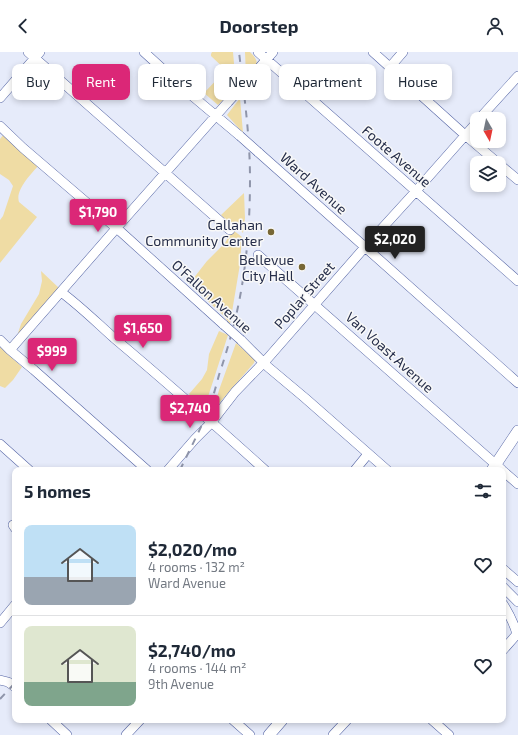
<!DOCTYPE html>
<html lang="en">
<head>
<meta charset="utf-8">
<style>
  :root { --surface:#fff; --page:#f2f2f3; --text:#1f2937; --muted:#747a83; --line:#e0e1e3; --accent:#db2777 }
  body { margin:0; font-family:"Exo 2",sans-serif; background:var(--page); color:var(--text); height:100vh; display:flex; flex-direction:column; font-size:15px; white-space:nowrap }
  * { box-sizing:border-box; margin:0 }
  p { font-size:13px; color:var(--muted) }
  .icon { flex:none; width:22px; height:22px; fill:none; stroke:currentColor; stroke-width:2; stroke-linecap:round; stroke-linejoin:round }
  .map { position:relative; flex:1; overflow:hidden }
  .side { position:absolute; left:12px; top:415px; width:494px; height:256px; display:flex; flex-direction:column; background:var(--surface); border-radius:8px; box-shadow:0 2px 6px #0003 }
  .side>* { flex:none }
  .hud { position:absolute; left:12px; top:12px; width:494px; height:36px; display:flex; gap:8px }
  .needle { width:26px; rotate:171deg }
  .fabs { position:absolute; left:470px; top:60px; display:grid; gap:8px }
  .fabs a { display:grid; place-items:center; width:36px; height:36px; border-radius:8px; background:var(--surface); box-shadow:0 2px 6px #0003; font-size:20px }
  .price { position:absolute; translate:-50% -34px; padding:0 9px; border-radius:4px; background:var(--accent); color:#fff; font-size:13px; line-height:26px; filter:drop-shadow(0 1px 2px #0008) }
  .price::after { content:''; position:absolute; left:50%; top:24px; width:12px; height:9px; margin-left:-6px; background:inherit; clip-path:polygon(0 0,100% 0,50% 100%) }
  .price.selected { background:#222; color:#fff }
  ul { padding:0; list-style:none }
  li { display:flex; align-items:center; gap:12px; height:100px; padding:0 12px }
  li+li { border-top:1px solid var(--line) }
  li span { display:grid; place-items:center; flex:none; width:112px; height:80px; border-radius:8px; color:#555 }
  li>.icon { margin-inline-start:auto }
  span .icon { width:48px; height:48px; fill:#fffc; stroke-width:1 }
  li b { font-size:17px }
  h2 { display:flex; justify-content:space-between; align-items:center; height:48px; padding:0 12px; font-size:17px }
  .pill { padding:0 14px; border-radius:8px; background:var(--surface); box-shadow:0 2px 6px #0003; font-size:14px; line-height:36px }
  .pill.selected { background:var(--accent); color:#fff }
  header { display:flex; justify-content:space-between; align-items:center; height:52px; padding:0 12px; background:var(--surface); font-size:18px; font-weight:700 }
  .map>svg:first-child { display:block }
</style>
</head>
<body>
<header><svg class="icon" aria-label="back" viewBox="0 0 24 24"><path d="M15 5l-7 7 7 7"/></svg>Doorstep<svg class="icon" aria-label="person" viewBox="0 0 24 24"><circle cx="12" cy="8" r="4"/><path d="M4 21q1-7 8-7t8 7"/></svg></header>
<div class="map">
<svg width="518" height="683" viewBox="0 0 518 683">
  <rect width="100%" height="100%" fill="#e6ebfa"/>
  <!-- green -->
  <path fill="#efdca4" d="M212 0H233L235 23 237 34 218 53 204 41 222 22 227 25H230L229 21 211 4V2Z
    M245 0H250C262 12 256 13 246 24Z
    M240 46 243 81 227 63Z
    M4 82 39 113C31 122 15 138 19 150L37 165 0 211V168L3 164 13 134 9 128 0 122V87Z
    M244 141 245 166 243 181 237 174H232L221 163Z
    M233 178 242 185 240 212 230 272 223 263 189 232 207 209 225 191 229 184 228 183Z
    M41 219 59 236 17 284 21 272 39 242 42 229Z
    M219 279 228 283 207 348 203 353 201 354 189 342 202 327 207 318 209 302Z
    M236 291 255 308 254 311 214 357 219 338Z
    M0 295 22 315 13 328 5 336 0 334Z"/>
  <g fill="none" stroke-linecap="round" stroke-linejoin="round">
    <defs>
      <path id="minor" d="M28 0 230 178
        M144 0 190 42 240 84
        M258 0 518 229
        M373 0 465 83 498 111
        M390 15 403 0
        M252 24 273 0
        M0 46 40 0
        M479 67 518 24
        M0 74 23 96 121 180 224 273
        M258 100 518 331
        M499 112 518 128
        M258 203 502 418
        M61 240C80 254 96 270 114 286 165 329 215 373 265 418
        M0 288 10 298 34 318 147 418
        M241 288 268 315 305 346 387 418
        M10 298 120 172 228 50
        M0 392 29 418
        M168 418 195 387 211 371 235 340 268 306 365 195 416 139 477 70
        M355 418 368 402
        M503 419 518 432
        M13 473 15 476
        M503 517 518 530
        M503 535 518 550
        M503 552C509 562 514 571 517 582L503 598
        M0 571 15 553
        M0 628 8 630 15 635
        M51 668 67 683
        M233 668 250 683
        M432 668 449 683
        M126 683 140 668
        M333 683 347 668"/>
      <path id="major" d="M492 418 518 379
        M269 683 282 668"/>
    </defs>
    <!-- minor casing -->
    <use href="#minor" stroke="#5464a4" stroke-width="10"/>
    <!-- major casing -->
    <use href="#major" stroke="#5464a4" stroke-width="12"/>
    <!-- minor -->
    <use href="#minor" stroke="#fff" stroke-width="9"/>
    <!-- major -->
    <use href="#major" stroke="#fff" stroke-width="11"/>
    <!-- rail -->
    <path stroke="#8f95aa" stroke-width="2" stroke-dasharray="7 7" stroke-linecap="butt" d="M180 418C188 401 197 384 205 366 211 353 215 338 219 323 227 299 234 275 239 250 247 210 250 168 250 127 250 84 244 42 239 0
      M0 647 15 631"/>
    <defs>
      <path id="minor-bridge" d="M228 50 252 24
        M240 84 258 100
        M224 273 241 288"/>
    </defs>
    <!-- minor-bridge casing -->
    <use href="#minor-bridge" stroke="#5464a4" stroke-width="10" stroke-linecap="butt"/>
    <!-- minor-bridge -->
    <use href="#minor-bridge" stroke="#fff" stroke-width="9"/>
  </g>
  <!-- markers -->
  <g fill="#776735" stroke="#f8f8f8" stroke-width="1.5">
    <circle cx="271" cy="180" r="4"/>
    <circle cx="302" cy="215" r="4"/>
  </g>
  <g text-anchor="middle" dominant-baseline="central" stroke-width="3" stroke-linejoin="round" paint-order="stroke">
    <!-- street labels -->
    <g font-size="14" fill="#262e4a" stroke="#f8f8f8">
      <text transform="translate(397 104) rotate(41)">Foote Avenue</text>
      <text transform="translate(314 131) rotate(42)">Ward Avenue</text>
      <text transform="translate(304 243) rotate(-49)">Poplar Street</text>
      <text transform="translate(212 244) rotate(42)">O’Fallon Avenue</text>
      <text transform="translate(390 300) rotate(42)">Van Voast Avenue</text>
    </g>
    <!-- poi labels -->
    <g font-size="14" fill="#262e4a" stroke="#f8f8f8" text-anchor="end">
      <text x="263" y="172">Callahan<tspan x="263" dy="16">Community Center</tspan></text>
      <text x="294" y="207">Bellevue<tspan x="294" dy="16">City Hall</tspan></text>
    </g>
  </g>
</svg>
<div class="fabs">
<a><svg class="needle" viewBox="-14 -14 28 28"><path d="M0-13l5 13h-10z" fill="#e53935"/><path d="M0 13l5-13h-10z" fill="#747a83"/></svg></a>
<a><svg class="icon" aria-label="layers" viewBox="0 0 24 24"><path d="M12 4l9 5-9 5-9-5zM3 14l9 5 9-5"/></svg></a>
</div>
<b class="price" style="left:98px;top:181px">$1,790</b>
<b class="price selected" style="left:395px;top:208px">$2,020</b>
<b class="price" style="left:143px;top:297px">$1,650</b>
<b class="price" style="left:52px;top:320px">$999</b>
<b class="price" style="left:190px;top:377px">$2,740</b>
<div class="hud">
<a class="pill">Buy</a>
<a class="pill selected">Rent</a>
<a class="pill">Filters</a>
<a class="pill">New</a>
<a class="pill">Apartment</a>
<a class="pill">House</a>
</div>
<section class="side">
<h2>5 homes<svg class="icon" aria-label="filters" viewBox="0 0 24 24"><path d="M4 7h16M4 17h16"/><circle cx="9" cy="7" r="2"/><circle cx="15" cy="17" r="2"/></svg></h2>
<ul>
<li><span style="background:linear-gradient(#bfe0f5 65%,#9aa5b1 0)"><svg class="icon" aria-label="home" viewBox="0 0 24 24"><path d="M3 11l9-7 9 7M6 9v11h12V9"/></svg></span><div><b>$2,020/mo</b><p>4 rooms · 132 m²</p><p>Ward Avenue</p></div><svg class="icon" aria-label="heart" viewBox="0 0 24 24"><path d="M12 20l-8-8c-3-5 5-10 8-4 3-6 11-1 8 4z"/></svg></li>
<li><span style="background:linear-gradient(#dfe7d0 70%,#7fa58c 0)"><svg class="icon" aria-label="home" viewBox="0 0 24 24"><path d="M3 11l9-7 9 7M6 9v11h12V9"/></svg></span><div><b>$2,740/mo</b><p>4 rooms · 144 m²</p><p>9th Avenue</p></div><svg class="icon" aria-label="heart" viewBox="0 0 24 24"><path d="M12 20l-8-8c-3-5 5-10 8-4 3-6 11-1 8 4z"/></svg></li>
</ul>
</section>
</div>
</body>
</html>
